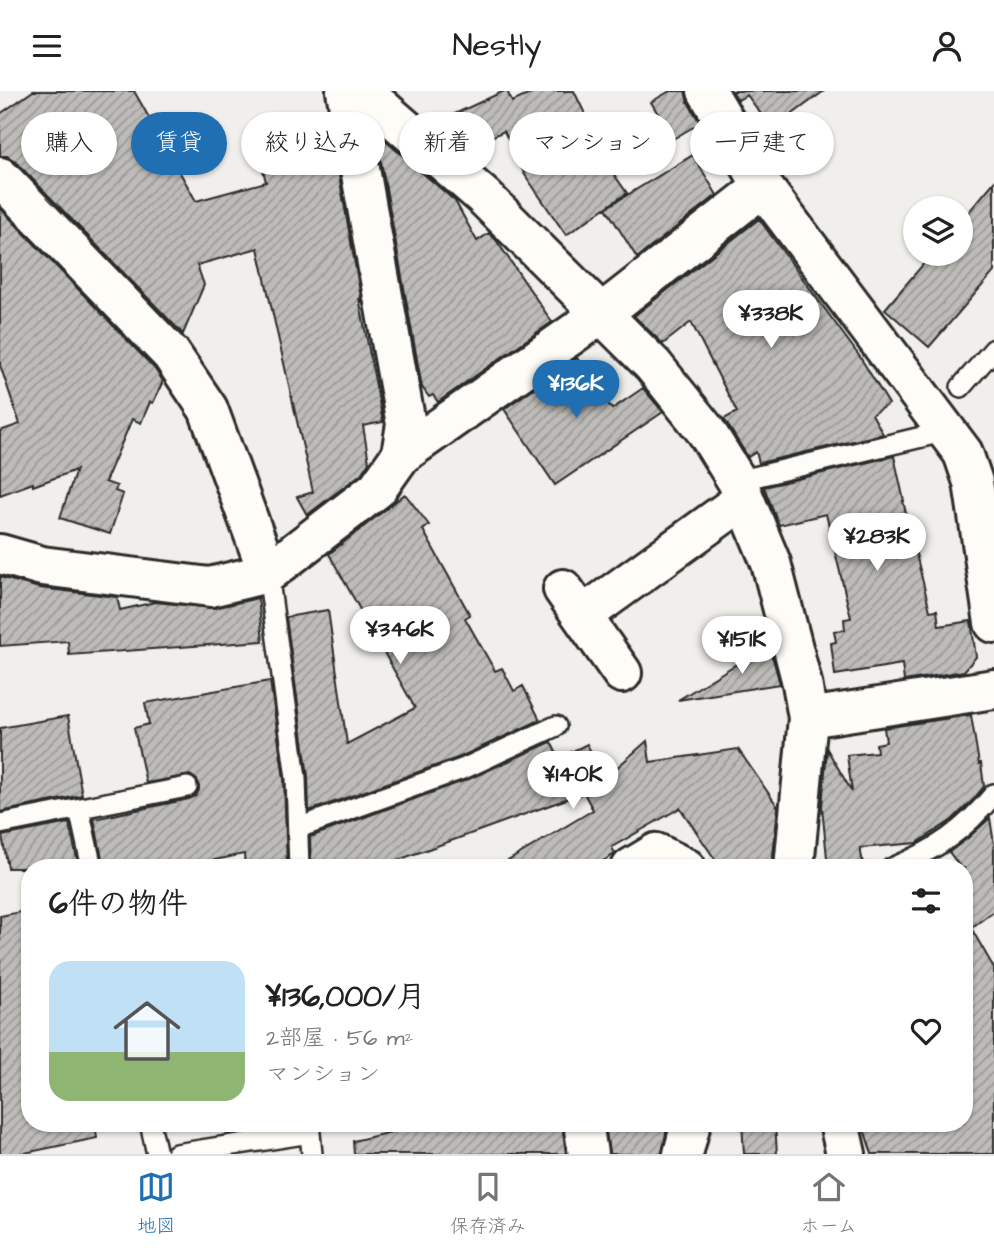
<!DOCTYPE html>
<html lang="ja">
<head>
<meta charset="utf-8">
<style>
  :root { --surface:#fff; --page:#f2f2f2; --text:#222; --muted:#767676; --line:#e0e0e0; --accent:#1f6fb2 }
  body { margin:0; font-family:"Architects Daughter","Klee One",sans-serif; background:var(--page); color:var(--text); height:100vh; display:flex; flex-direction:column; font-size:26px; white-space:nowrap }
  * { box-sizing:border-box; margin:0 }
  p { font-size:23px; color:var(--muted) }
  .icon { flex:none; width:38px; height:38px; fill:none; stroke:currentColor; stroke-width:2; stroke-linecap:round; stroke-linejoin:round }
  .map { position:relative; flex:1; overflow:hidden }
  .side { position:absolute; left:21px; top:768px; width:952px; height:273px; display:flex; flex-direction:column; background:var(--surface); border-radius:28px; box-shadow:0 2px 5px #0004 }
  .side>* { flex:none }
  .guide { position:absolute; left:21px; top:21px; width:952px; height:63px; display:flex; gap:14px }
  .controls { position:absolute; left:903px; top:105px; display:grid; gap:14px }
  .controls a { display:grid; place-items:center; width:70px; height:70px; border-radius:50%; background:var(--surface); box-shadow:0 2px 5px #0004; font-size:35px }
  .price { position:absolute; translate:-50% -60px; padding:0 16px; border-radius:24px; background:#fff; color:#222; font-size:23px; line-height:46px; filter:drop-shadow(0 2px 4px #0008) }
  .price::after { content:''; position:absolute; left:50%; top:42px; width:21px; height:16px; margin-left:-10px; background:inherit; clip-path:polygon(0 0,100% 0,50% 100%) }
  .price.active { background:var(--accent); color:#fff }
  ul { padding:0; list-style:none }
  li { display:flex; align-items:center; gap:21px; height:175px; padding:0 28px }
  li span { display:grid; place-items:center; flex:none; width:196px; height:140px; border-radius:21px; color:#555 }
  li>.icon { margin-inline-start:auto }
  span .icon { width:84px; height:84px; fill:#fffc; stroke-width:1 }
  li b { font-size:30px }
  h2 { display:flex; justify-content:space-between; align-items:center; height:84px; padding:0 28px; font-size:30px }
  .tag { padding:0 24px; border-radius:32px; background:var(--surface); box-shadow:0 2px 5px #0004; font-size:24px; line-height:63px }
  .tag.active { background:var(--accent); color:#fff }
  header { display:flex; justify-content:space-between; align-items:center; height:91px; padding:0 28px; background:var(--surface); font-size:32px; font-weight:600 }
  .tabs { display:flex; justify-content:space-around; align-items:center; height:98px; border-top:2px solid var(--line); background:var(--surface); font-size:19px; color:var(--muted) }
  .tabs a { display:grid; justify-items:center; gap:4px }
  .tabs .active { color:var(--accent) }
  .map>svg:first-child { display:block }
</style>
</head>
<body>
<header><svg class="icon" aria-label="menu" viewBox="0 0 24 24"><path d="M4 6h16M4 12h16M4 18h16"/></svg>Nestly<svg class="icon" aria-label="person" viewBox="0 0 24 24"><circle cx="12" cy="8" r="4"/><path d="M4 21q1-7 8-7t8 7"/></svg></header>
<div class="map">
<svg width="994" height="1063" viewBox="0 0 994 1063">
  <defs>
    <pattern id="building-hatch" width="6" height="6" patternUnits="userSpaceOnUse" patternTransform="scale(1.75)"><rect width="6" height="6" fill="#bdbcb8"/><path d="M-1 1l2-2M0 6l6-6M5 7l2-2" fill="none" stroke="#9a9996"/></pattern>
  </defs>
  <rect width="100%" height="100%" fill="#f0efeb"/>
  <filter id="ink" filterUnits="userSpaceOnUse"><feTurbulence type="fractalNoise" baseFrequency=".0143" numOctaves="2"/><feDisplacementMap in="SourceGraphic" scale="14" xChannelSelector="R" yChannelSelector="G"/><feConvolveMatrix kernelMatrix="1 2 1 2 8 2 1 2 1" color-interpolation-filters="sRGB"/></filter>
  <g filter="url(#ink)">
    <!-- building -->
    <path fill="url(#building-hatch)" stroke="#2b2b2b" stroke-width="2" d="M33 0H134L196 110 266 91 263 79 298 70 297 67 334 57 362 212 359 207 383 331 363 335 369 371 361 383 307 424 297 406 313 401 258 157 197 174 204 194 183 243 16 71 7 65H0V23Z
      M504 0H507L512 11 537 0H574L589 31 580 35 627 102 566 144 525 84 504 40 463 59 433 33Z
      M670 0H685L688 11 700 32 673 48 651 11Z
      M732 0H824L772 38 747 4 738 9Z
      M382 47 455 110 477 150 489 142 496 149 552 231 438 311 433 304 429 306 422 296 377 48Z
      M693 64 717 104 637 167 606 117Z
      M994 91V181L929 256 885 218 932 163H961V130Z
      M0 117 154 277 163 290 153 312 150 311 141 332 132 328 105 391 117 395 115 400 123 403 110 443 60 427 76 379 33 395V392L0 404V340L20 333 0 274Z
      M759 128 860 266 889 313 872 323 883 343 759 372 756 361 748 366 724 328 737 321 691 231 663 253 634 225Z
      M577 267 612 318 643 297 663 321 555 394 504 318Z
      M894 365 904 410H903L930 520 937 519 939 535 971 530 976 566 964 580 904 590 902 573 835 584 831 552 836 551 834 540 845 539 844 528 851 527 826 423 779 434 764 396Z
      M405 403 429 434 423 439 470 524 465 527 495 580 502 577 514 600 523 595 540 629 460 666 309 720 308 685 286 526 328 519 347 653 415 617 329 463Z
      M0 486 39 497 117 506 120 519 155 511 215 517 258 507 263 550 69 564 68 550 0 555Z
      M766 555 773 568 780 593 678 609Z
      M270 590 284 688 287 777H245L244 763 176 777H104L94 728 189 708 196 705 199 699V693L197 689 190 684 146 692 134 637 149 633 145 612Z
      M971 624 979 673 981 672 984 695 974 708 952 729 917 752 860 757 864 777H828L822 716 827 658 852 701 847 664 877 661 876 653 886 651 884 637Z
      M68 625 82 704 0 721V637Z
      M647 650 650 671 738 658 778 716 772 774 768 777H721L680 717 612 756 615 763 591 777H496L593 719 585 704 589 700 376 777H311L310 746 469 688 551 651 559 667 587 653 604 688Z
      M990 727 994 753V820L971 837 994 877V1063H872L862 1032H964V777H961L949 761 968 747Z
      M69 732 79 777H8L2 745Z
      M30 819V1032H95L97 1047 20 1063H0V825Z
      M429 1032H562L566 1063H354L353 1050Z
      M605 1032H668L662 1063H609Z
      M742 1032H775L777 1063H744Z"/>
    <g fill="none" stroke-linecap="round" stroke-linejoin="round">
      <defs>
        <path id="lane" d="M961 296 994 258
          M737 390 947 340
          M268 482 296 687 299 777
          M79 718 92 777
          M0 733 187 696
          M298 737 465 677 556 635
          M892 777C936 759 964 740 994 703
          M150 1032 157 1063
          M309 1032 312 1063
          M176 1063 310 1042"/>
        <path id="street" d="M362 0 483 105 653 274 706 340 737 390 771 472 802 592 808 627 794 777
          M707 0 763 96 963 362 973 391 994 532
          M0 86 171 263 208 318 268 482
          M401 364 601 223 763 96
          M0 463 42 475 210 496 268 482 377 398 401 364 406 333 346 0
          M563 498 582 525
          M622 582 582 525 744 408
          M808 627 994 598
          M631 777 656 762 686 777
          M583 1032 588 1063
          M839 1032 846 1063
          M683 1063 691 1032"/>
      </defs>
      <!-- lane casing -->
      <use href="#lane" stroke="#2b2b2b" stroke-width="24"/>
      <!-- street casing -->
      <use href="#street" stroke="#2b2b2b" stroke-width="44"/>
      <!-- lane -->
      <use href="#lane" stroke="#fdfcf7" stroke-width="19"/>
      <!-- street -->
      <use href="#street" stroke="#fdfcf7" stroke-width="38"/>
    </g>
  </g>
</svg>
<div class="controls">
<a><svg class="icon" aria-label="layers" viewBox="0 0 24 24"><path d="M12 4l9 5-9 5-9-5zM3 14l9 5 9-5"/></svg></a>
</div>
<b class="price" style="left:771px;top:259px">¥338K</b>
<b class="price active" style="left:576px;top:329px">¥136K</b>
<b class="price" style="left:877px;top:482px">¥283K</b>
<b class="price" style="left:400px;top:575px">¥346K</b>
<b class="price" style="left:742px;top:585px">¥151K</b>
<b class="price" style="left:573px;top:720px">¥140K</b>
<div class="guide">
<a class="tag">購入</a>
<a class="tag active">賃貸</a>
<a class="tag">絞り込み</a>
<a class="tag">新着</a>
<a class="tag">マンション</a>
<a class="tag">一戸建て</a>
</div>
<section class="side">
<h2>6件の物件<svg class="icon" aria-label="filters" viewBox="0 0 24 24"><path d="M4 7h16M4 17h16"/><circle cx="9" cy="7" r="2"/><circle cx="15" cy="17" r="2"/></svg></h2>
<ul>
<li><span style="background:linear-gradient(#bfe0f5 65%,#8fb573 0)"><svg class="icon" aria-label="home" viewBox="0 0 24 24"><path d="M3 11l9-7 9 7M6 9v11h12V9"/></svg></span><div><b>¥136,000/月</b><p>2部屋 · 56 m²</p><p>マンション</p></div><svg class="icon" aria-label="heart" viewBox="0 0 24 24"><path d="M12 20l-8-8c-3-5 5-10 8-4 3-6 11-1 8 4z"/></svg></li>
</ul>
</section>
</div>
<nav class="tabs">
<a class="active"><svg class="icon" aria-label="map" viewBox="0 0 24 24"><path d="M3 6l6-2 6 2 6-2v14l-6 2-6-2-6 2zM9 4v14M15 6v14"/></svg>地図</a>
<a><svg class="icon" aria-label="saved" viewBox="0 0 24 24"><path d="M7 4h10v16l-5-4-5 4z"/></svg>保存済み</a>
<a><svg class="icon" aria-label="home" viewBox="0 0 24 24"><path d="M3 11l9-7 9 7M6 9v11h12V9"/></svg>ホーム</a>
</nav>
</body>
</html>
